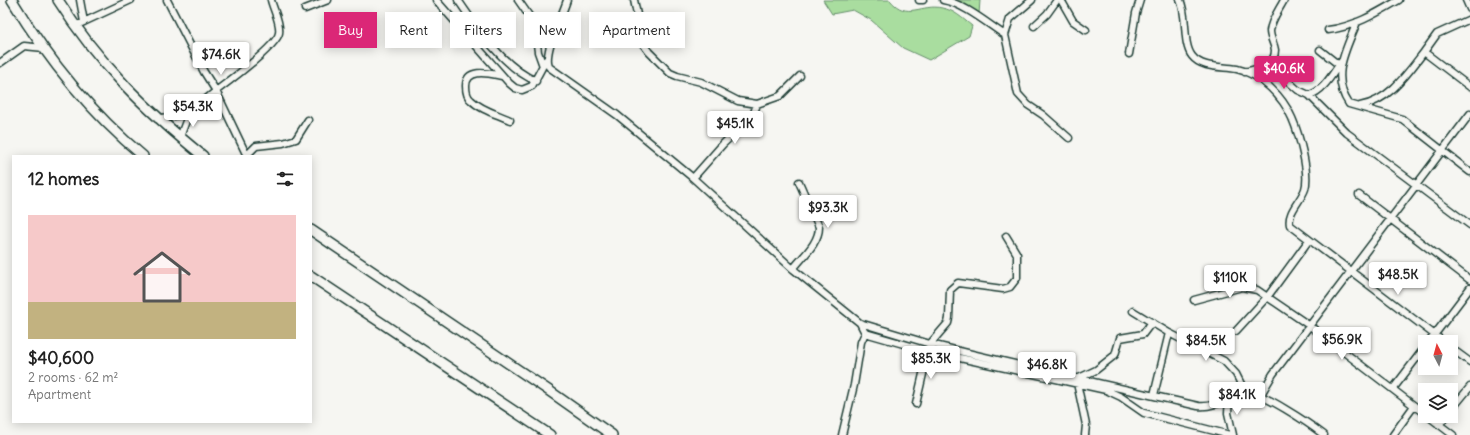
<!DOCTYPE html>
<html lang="en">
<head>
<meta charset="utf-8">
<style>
  :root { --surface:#fff; --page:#f6f6f6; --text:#222; --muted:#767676; --line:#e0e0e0; --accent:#db2777 }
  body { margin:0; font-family:Delius,sans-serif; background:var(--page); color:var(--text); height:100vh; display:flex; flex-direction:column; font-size:15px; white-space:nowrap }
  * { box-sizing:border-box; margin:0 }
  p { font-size:13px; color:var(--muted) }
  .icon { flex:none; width:22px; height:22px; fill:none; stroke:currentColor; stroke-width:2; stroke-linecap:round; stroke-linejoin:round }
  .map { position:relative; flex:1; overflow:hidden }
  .drawer { position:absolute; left:12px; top:155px; width:300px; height:268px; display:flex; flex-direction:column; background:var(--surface); border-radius:0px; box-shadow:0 2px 10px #0003 }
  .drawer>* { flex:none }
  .banner { position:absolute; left:324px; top:12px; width:380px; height:36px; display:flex; gap:8px }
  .needle { width:26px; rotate:354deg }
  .buttons { position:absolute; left:1418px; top:335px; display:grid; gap:8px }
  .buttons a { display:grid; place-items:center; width:40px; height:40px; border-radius:0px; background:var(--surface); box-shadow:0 2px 10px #0003; font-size:20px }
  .price { position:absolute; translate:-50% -34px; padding:0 9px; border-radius:4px; background:#fff; color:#222; font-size:13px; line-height:26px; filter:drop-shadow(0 1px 2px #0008) }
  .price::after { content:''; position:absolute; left:50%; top:24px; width:12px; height:9px; margin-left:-6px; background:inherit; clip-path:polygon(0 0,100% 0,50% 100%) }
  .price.selected { background:var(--accent); color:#fff }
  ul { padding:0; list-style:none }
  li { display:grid; align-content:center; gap:8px; height:212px; padding:0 16px }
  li+li { border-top:1px solid var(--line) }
  li span { display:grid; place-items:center; height:124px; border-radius:0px; color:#555 }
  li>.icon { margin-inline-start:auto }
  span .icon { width:72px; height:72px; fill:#fffc; stroke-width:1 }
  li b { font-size:17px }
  h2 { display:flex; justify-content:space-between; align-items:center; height:48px; padding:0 16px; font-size:17px }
  .chip { padding:0 14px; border-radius:0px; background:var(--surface); box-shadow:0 2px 10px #0003; font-size:14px; line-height:36px }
  .chip.selected { background:var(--accent); color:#fff }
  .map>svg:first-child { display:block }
</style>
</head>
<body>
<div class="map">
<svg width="1470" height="435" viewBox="0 0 1470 435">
  <rect width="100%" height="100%" fill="#f6f6f2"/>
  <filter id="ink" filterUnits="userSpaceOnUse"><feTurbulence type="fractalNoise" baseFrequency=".025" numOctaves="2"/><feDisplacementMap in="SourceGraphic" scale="8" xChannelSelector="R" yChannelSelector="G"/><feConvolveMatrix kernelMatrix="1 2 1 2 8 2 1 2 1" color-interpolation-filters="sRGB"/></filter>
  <g filter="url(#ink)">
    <!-- green -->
    <path fill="#a9dd9f" stroke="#648d6a" d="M823 0H890C907 21 922 3 942 8 954 10 962 18 972 26L969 36 929 60 903 48 871 20 853 10 832 14Z
      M950 0H980L979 15Z"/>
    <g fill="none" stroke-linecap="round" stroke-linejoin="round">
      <defs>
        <path id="minor" d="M80 0 84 22
          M167 0 204 72 216 91 189 113 180 137
          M436 0 509 83 515 88 522 90 532 86 546 60
          M458 0C477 28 504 68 536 81
          M518 0 532 20 535 28 538 52 543 66
          M567 0C562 17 543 51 549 67L617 115 693 178 793 269 860 323 930 344 980 356 1198 406C1218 408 1228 395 1245 392 1260 390 1311 425 1324 435
          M634 0 643 44 649 52 670 73 677 76 701 82 738 101 757 104 780 96 800 76
          M919 0H923
          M943 0C963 3 988 24 1005 35
          M1032 0 1010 19 1005 35 1018 94 1028 105 1043 115 1069 138
          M1061 0 1073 21 1086 30
          M1180 0C1188 16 1182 43 1192 56 1202 69 1223 66 1237 69 1261 74 1283 97 1292 118 1299 134 1310 173 1305 189 1301 201 1287 212 1290 225L1444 342
          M1466 0 1470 9
          M305 9 328 0
          M1470 19 1437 34 1424 52 1470 87
          M1357 22C1346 50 1330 76 1349 104L1402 119 1470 172
          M75 26 131 0
          M1034 26 1047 14 1057 0
          M1328 30C1354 27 1377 13 1399 0
          M1320 50 1339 65
          M1129 54 1136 13 1140 0
          M1271 62 1276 65 1281 75 1298 90 1309 95 1347 133 1470 225
          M0 63 24 46 44 48
          M1245 72C1258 68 1275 67 1275 50 1274 43 1270 38 1270 31 1271 20 1279 10 1284 0
          M502 76C491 74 466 67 466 86 466 91 467 97 471 100 481 110 497 114 510 120
          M1309 95C1323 92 1333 73 1341 62
          M1360 106C1389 101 1407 74 1424 52
          M157 119 189 113
          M247 155 256 146 283 143 296 139 308 120
          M247 156 216 91C228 82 277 46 279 33 281 23 273 9 271 0
          M693 178 723 144 753 116 757 104
          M1359 195 1470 280
          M793 269C803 256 819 243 819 227L799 182
          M1194 300 1242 287 1257 290 1310 326 1425 414
          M1133 311 1169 333 1224 361 1236 374 1245 392
          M1236 331 1268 296 1309 240
          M865 333 928 351 1106 390 1121 397 1144 413 1230 435
          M1429 342 1470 288
          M1451 348 1470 362
          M1079 378 1096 370 1115 355 1120 338 1143 334 1152 322
          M1077 383 1086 425 1085 435
          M1393 389 1425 347
          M1154 395 1169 333
          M1260 396 1273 374 1470 114
          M1229 399 1228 413 1233 435
          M916 404 930 344 948 323 949 318 950 290 958 283 1003 289 1010 287 1017 278V254L1006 236
          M1451 410 1470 387
          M1428 416 1453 435
          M1439 425 1446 416
          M842 435 854 385 861 342 865 333 860 323
          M1393 435 1414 406"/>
        <path id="highway" d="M12 0C47 58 90 112 143 156
          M58 0C98 63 145 109 203 156
          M311 230 548 390 612 435
          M311 276 550 435"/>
      </defs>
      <!-- minor casing -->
      <use href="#minor" stroke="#1f3d34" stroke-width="9"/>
      <!-- highway casing -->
      <use href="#highway" stroke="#1f3d34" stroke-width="12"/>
      <!-- minor -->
      <use href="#minor" stroke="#f6f6f2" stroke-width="6"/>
      <!-- highway -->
      <use href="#highway" stroke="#f6f6f2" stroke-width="9"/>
    </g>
  </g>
</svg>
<div class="buttons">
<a><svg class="needle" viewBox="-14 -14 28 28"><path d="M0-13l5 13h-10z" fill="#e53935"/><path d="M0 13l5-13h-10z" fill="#767676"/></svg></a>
<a><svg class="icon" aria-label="layers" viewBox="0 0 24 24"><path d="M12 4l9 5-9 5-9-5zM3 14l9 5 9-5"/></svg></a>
</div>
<b class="price" style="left:221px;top:76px">$74.6K</b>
<b class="price selected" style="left:1284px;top:90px">$40.6K</b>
<b class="price" style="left:193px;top:128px">$54.3K</b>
<b class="price" style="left:735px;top:145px">$45.1K</b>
<b class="price" style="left:828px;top:229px">$93.3K</b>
<b class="price" style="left:1398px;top:296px">$48.5K</b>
<b class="price" style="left:1230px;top:299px">$110K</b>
<b class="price" style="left:1342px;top:361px">$56.9K</b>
<b class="price" style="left:1206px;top:362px">$84.5K</b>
<b class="price" style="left:931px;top:380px">$85.3K</b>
<b class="price" style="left:1047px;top:386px">$46.8K</b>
<b class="price" style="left:1237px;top:416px">$84.1K</b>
<div class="banner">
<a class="chip selected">Buy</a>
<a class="chip">Rent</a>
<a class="chip">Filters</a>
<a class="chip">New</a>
<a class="chip">Apartment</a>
</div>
<section class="drawer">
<h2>12 homes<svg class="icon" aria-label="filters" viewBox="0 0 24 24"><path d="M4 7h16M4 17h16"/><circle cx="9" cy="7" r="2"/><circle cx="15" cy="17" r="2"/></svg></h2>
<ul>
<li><span style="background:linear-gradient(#f6c9c9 70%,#c2b280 0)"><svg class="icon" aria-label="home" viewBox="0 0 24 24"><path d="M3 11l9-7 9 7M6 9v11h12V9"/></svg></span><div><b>$40,600</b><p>2 rooms · 62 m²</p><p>Apartment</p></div></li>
</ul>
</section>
</div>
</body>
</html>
